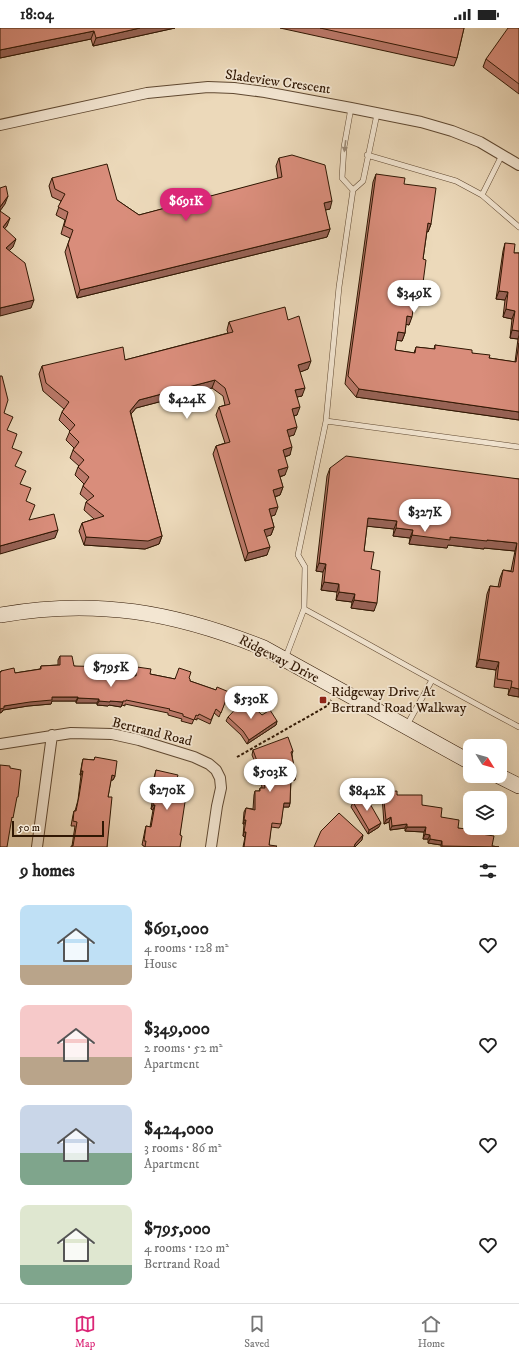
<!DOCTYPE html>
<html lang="en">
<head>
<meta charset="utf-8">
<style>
  :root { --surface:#fff; --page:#f2f2f2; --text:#222; --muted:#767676; --line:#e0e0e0; --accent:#db2777 }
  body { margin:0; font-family:"IM FELL DW Pica",serif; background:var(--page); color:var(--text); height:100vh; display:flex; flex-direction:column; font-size:15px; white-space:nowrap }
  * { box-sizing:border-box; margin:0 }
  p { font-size:13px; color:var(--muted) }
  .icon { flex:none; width:22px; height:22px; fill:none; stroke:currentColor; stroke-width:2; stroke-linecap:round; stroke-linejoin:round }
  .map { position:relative; height:819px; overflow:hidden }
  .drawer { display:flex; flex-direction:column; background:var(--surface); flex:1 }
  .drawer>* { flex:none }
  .needle { width:26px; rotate:127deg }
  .buttons { position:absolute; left:463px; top:711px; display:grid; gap:8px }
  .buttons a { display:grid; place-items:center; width:44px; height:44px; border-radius:8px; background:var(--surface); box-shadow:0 4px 16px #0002; font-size:20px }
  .scale { position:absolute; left:12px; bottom:10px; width:92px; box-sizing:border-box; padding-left:4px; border:2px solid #301703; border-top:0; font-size:11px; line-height:14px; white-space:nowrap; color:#301703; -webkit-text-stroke:3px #f3e6d2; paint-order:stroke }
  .price { position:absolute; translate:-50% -34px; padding:0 9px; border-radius:14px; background:#fff; color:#222; font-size:13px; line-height:26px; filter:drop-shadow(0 1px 2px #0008) }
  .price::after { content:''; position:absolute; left:50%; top:24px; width:12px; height:9px; margin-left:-6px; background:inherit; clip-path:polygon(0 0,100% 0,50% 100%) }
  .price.active { background:var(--accent); color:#fff }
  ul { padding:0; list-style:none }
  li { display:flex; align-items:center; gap:12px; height:100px; padding:0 20px }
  li span { display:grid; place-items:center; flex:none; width:112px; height:80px; border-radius:8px; color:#555 }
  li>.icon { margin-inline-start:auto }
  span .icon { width:48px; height:48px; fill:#fffc; stroke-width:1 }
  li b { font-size:17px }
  h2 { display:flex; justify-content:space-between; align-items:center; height:48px; padding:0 20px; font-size:17px }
  .status { display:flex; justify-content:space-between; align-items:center; height:28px; padding:0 20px; background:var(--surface); direction:ltr }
  .status svg { height:11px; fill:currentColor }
  .dock { display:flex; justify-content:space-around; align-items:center; height:56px; border-top:1px solid var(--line); background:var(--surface); font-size:11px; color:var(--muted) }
  .dock a { display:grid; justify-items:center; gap:2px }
  .dock .active { color:var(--accent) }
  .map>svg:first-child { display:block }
</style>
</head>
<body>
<div class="status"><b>18:04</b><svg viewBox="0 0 49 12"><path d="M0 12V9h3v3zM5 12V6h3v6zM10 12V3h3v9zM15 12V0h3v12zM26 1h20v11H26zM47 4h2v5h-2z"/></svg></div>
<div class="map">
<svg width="519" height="819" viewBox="0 0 519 819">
  <rect width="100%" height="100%" fill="#ecd9ba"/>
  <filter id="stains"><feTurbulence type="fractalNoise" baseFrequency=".005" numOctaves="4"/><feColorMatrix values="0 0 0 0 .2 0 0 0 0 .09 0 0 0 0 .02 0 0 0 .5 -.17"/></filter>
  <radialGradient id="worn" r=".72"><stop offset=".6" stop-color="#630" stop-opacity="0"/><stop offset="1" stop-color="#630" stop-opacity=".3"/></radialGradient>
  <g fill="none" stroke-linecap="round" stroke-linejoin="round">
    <defs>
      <path id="lane" d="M351 80 344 119 342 150 353 162
        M367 127 456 153 482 167 519 199
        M482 167 502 127
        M326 393 339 259 353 162 363 153 377 86
        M304 581C376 620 447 661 519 699
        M285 631 304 581 305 539 298 527 326 393 519 419
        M407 697 432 652"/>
      <path id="street" d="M0 97 147 65 208 59 234 60 265 64 351 80 421 94 452 103 480 114 519 137
        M0 716 71 705 112 706 139 712 194 729 209 736 216 742 220 750 221 760 217 778 211 819
        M37 819 52 707"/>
      <path id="secondary" d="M0 587C96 570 174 584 264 620L470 734
        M499 748 519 758"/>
    </defs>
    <!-- lane casing -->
    <use href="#lane" stroke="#5f4831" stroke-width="6"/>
    <!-- street casing -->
    <use href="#street" stroke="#5f4831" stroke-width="12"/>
    <!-- secondary casing -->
    <use href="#secondary" stroke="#301703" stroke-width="16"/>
    <!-- path -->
    <path stroke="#301703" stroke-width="2" stroke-dasharray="3 2" stroke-linecap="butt" d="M237 729 327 678 331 672"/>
    <!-- lane -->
    <use href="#lane" stroke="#f3e6d2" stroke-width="5"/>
    <!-- street -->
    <use href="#street" stroke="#f3e6d2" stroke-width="10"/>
    <!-- secondary -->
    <use href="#secondary" stroke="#f3e6d2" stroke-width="15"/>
  </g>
  <!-- wall -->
  <path fill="#bb796a" stroke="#301703" d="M0 0H175L93 18 91 11 0 30Z
    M280 0H464L457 30 454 38Z
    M519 0V66L483 39 486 31Z
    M279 130 330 181 325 182 330 201 327 209 77 270 65 224 70 210 61 206 65 192 56 187 61 173 52 169 49 158 52 150 117 172 139 187 278 151 276 138Z
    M376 146 404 156 431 196 428 204 427 203 423 231 421 270 418 278 414 277 409 297 406 296 405 305 402 313 396 312 395 322 414 325 416 319 434 321 435 317 472 325 489 330 515 334 518 311 510 310 512 291 503 289 505 272 496 271 503 223 505 215 514 225H519V392L356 369 345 356 373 154Z
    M288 292 308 341 300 344 302 368 297 369V387L294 388V407L289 408 290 427 285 429V447L280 449 283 459 280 467 275 469V487L271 488 274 499 271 507 266 508 267 527 245 533 213 426 216 418 225 415 216 387 219 379 225 377 223 368 212 360 136 380 131 386 162 508 159 516 145 521 84 517 79 503 82 495 94 491 84 482 86 474 88 473 80 466 83 458 84 456 75 447 78 439 79 438 70 430 73 422 74 420 66 412 70 403 59 392 62 384 64 381 43 363 39 346 42 338 125 332 228 305 227 302 229 294Z
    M330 440 519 451V669L508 667 509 661 494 659 496 642 476 639 487 566 490 558 498 559 500 550 503 542 511 543 515 523 484 520V521L448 517 447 520 409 516 410 510 393 508 394 501 367 498 364 523 371 541 374 583 351 580 352 574 336 572 337 564 321 562 323 544 316 543 327 448Z
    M60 628 74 638 112 645 135 648 137 639 150 646 175 651 189 650 190 653 216 662 229 664 219 689 214 685 210 696 197 690V692L194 691 192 696 181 693 182 691 168 687V685L125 676V678L122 677 121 679 109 677 108 678 97 677V675H76V673H52L51 676 28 678 3 682 2 684 0 685V644L1 643 15 645 40 641 41 638 58 637V632Z
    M262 687 277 693 276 697 247 716 241 707 226 693 228 689Z
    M253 722 293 723 292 726 295 752H291L290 775 289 779H283L281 796 279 800 271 799 269 817 276 819H243L245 809 243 808 244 796H243L244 784 246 780 253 781 254 767 255 763H259L260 760H262L258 736 256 737 252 727Z
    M95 729 115 748 113 752H111L108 769 107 819 72 818 75 798H71L73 787 74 783H75L78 772 81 747H80L82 735 83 731 94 732Z
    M156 742 177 750 183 773 180 807V819H144V818L142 817 145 802 146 798 150 799 153 782 151 781 154 761H151Z
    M383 764 397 767 422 777 458 800 475 805 492 818 499 819H441V817L428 815V811H423L424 804 405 803V800L390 802 389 794 384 796 382 768Z
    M353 774 379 799 368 806 351 779Z"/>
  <!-- shaded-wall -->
  <path fill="#986356" stroke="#301703" d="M140 0H175L93 18 96 10Z
    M94 3 91 11 0 30V22Z
    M8 168 5 176 0 183V179Z
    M332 173 330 181 321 183 324 175Z
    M10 190 7 198 0 206 3 199Z
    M428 195 431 196 428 204 425 203Z
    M330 201 327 209 77 270 80 262Z
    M16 211 13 219 3 229 6 220Z
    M499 263 508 264 505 272 496 271Z
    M415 269 421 270 418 278 412 277Z
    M34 272 31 280 0 288V280Z
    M506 281 515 283 512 291 503 289Z
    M407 288 412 289 409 297 404 296Z
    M512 302 519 303V307L518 311 510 310Z
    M398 304 405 305 402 313 395 312Z
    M311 333 308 341 295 346 298 337Z
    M215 352 212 360 136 380 127 391 130 383 139 372Z
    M305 360 302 368 292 370 295 362Z
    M359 361 519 384V392L356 369Z
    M300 379 297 387 289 389 292 381Z
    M297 399 294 407 284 410 287 402Z
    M292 419 290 427 280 430 283 422Z
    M288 439 285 447 275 450 278 442Z
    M283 459 280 467 270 470 273 462Z
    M278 479 275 487 266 490 269 481Z
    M368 490 397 493 394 501 365 498Z
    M274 499 271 507 262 510 264 502Z
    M396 500 413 502 410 510 393 508Z
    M58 502 55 510 0 526V518Z
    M412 507 450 509 487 512 517 515 515 523 484 520V521L448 517 447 520 409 516Z
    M162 508 159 516 145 521 84 517 86 509Z
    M270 519 267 527 245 533 248 525Z
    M319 535 326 536 323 544 316 543Z
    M324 554 339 556 337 564 321 562Z
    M339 564 355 566 352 574 336 572Z
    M354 572 377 575 374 583 351 580Z
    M479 631 499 634 496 642 476 639Z
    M511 659 519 661V669L508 667Z
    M52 669H78L76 673H52L51 676 28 678 3 682 2 684 0 685V681L4 678Z
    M78 670 99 671 97 675H76Z
    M99 673H110L123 674 121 679 109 677 108 678 97 677Z
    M277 693 276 697 247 716 249 712Z
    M259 732 258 736 256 737 257 733Z
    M81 743H83L81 747H80Z
    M112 747 115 748 113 752H110Z
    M296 747 295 752 290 753 291 748Z
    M284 775H290L289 779H282Z
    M153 777H155L153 782 151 781Z
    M391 789 389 794 384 796 386 792Z
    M244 792H246L244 796H243Z
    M381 795 379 799 368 806 369 802Z
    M407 796 405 800 390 802 392 798Z
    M407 799H426L424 804 405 803Z
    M244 804H246L245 809 243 808Z
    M425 806 430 807 428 811H423Z
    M363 807 362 812 355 819H354L355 816Z
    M430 811 442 813 441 817 428 815Z"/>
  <!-- building -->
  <path fill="#d98d7b" stroke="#301703" d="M0 0H140L96 10 94 3 0 22Z
    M320 0H464L457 30Z
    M508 0H519V56L486 31Z
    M292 127 325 137 332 173 324 175 330 201 80 262 68 216 73 202 64 198 68 184 58 179 65 166 55 161 52 150 107 136 117 172 139 187 282 149 279 130Z
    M376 146 405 150 404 156 436 160 431 196 428 195 423 231 426 232 421 270 415 269 412 289 407 288 405 305 398 304 395 322 415 325 416 319 435 321V317L472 322V325L490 327 489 330 516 334 519 315V384L359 361 348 348Z
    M6 158 8 168 0 179V160Z
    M0 183 10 190 3 199 16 211 6 220 25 235 34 272 0 280Z
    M505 215 515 216 514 225H519V303L512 302 515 283 506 281 508 264 499 263Z
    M285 279 288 292 299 288 311 333 298 337 305 360 295 362 300 379 292 381 297 399 287 402 292 419 283 422 288 439 278 442 283 459 273 462 278 479 269 481 274 499 264 502 270 519 248 525 216 418 230 414 219 379 230 376 225 360 215 352 139 372 130 383 162 508 148 513 86 509 82 495 104 488 86 474 94 468 83 458 89 449 78 439 84 432 73 422 79 414 69 404 75 397 62 384 69 374 46 355 42 338 123 319 125 332 233 304 229 294Z
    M0 348H2L8 372 4 385 13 389 7 402 17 406 12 420 22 424 15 438 26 443 20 456 31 460 26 473 35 477 29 492 54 486 58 502 0 518Z
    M346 428 519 451V661L511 659 512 653 497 651 499 634 479 631 490 558 500 559 503 542 513 544 517 515 487 512V513L450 509V512L412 507 413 502 396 500 397 493 368 490 364 523 374 524 371 541 380 543 377 575 354 572 355 566 339 564V556L324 554 326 536 319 535 330 440Z
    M60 628H72L74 638 113 639 112 645 136 648 137 639 151 641 150 646 175 651 179 640 191 644 189 650 190 651V653L216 662 217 659 229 664 221 685 216 681 211 692 199 686 198 688 196 687 194 692 183 688V686L169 682 170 681 126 672V673H123V674L110 673V674L99 673V671L78 670V669H52V672L30 674 4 678V680L0 681V644H1V643L14 640 15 645 41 641V638L60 637Z
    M245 671 262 687 270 682 277 693 249 712 243 703 228 689Z
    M288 709 293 723 291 724 296 747 291 748 290 775H284L281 796 272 795 269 817 277 818 276 819H244L246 804H244L246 792H244L246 780 255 782V763H260V760H265L259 732 257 733 253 722Z
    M95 729 117 733 115 748 112 747 108 769H112L107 819H71V818H73L77 794 73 793 74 783H76L79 768 83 743H81L83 731 94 732Z
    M0 737 10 738V740L21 742 18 769H17L13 790 12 789 7 819H0Z
    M156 742 178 747 177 750 188 752 183 773 185 774 180 807 182 808 180 819H145L146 813H144L146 798 151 799 155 777H153L155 757H153Z
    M397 763V767H422V777L442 780 441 789 459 792 458 800 475 802V805L494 808 492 818 499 819 442 818V813L430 811V807L425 806 426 799H407V796L392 798 391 789 386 792 383 764Z
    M365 767 381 795 369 802 353 774Z
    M339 785 363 807 355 816 354 819H314L321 803Z"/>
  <!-- one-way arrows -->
  <defs><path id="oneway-solid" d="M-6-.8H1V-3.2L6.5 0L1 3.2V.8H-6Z"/></defs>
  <use fill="#9b8975" href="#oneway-solid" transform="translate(345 118) rotate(97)"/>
  <!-- markers -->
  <rect fill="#8f2418" stroke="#f3e6d2" stroke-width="1.5" x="319" y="668" width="8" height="8" rx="2"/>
  <g text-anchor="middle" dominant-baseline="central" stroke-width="3.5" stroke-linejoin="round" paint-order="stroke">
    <!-- street labels -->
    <g font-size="14" fill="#301703" stroke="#f3e6d2">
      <text transform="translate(278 54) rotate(8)">Sladeview Crescent</text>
      <text transform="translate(279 631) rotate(27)">Ridgeway Drive</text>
      <text transform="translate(152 704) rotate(14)">Bertrand Road</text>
    </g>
    <!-- poi labels -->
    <g font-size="14" fill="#301703" stroke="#f3e6d2" text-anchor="start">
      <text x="331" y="664">Ridgeway Drive At<tspan x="331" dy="16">Bertrand Road Walkway</tspan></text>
    </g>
  </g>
  <rect width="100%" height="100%" filter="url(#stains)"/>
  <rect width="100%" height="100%" fill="url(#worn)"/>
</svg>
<div class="buttons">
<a><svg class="needle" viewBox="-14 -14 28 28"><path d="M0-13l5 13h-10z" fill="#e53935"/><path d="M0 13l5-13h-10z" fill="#767676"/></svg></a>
<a><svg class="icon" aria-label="layers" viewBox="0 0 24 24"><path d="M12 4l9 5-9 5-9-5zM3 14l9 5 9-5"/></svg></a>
</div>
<div class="scale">50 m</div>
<b class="price active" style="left:186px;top:194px">$691K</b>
<b class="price" style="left:414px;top:286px">$349K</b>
<b class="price" style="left:187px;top:392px">$424K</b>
<b class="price" style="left:425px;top:505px">$327K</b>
<b class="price" style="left:111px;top:660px">$795K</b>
<b class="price" style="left:251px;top:692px">$530K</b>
<b class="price" style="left:270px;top:765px">$503K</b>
<b class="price" style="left:167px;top:783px">$270K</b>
<b class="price" style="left:367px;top:784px">$842K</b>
</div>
<section class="drawer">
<h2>9 homes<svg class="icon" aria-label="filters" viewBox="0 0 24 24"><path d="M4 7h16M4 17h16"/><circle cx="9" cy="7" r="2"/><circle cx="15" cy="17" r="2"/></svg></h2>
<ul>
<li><span style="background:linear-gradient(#bfe0f5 75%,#b9a48a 0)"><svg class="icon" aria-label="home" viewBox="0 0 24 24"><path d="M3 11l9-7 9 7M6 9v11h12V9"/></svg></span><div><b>$691,000</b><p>4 rooms · 128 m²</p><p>House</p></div><svg class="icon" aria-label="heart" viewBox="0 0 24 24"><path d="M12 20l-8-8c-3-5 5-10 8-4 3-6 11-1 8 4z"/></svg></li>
<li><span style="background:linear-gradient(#f6c9c9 65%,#b9a48a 0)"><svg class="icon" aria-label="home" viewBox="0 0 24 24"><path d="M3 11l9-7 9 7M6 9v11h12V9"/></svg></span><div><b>$349,000</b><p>2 rooms · 52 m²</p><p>Apartment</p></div><svg class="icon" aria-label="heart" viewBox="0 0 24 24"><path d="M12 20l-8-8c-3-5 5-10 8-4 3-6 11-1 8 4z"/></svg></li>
<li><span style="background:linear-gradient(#c9d6e8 60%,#7fa58c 0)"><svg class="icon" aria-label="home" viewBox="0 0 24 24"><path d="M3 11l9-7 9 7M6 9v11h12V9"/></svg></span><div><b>$424,000</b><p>3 rooms · 86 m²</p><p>Apartment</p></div><svg class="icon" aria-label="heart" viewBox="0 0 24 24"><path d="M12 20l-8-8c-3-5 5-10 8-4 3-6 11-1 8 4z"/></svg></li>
<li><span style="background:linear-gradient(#dfe7d0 75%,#7fa58c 0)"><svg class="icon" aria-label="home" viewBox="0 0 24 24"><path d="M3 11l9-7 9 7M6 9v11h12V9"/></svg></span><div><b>$795,000</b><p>4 rooms · 120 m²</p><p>Bertrand Road</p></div><svg class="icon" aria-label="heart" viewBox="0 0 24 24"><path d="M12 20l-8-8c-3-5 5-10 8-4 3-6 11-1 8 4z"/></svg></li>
</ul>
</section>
<nav class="dock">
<a class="active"><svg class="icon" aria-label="map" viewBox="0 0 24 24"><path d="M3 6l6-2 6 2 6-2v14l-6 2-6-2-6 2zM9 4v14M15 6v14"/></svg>Map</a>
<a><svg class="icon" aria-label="saved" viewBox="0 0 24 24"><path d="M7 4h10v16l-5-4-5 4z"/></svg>Saved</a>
<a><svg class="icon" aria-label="home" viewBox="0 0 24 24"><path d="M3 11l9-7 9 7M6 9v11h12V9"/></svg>Home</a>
</nav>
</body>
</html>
